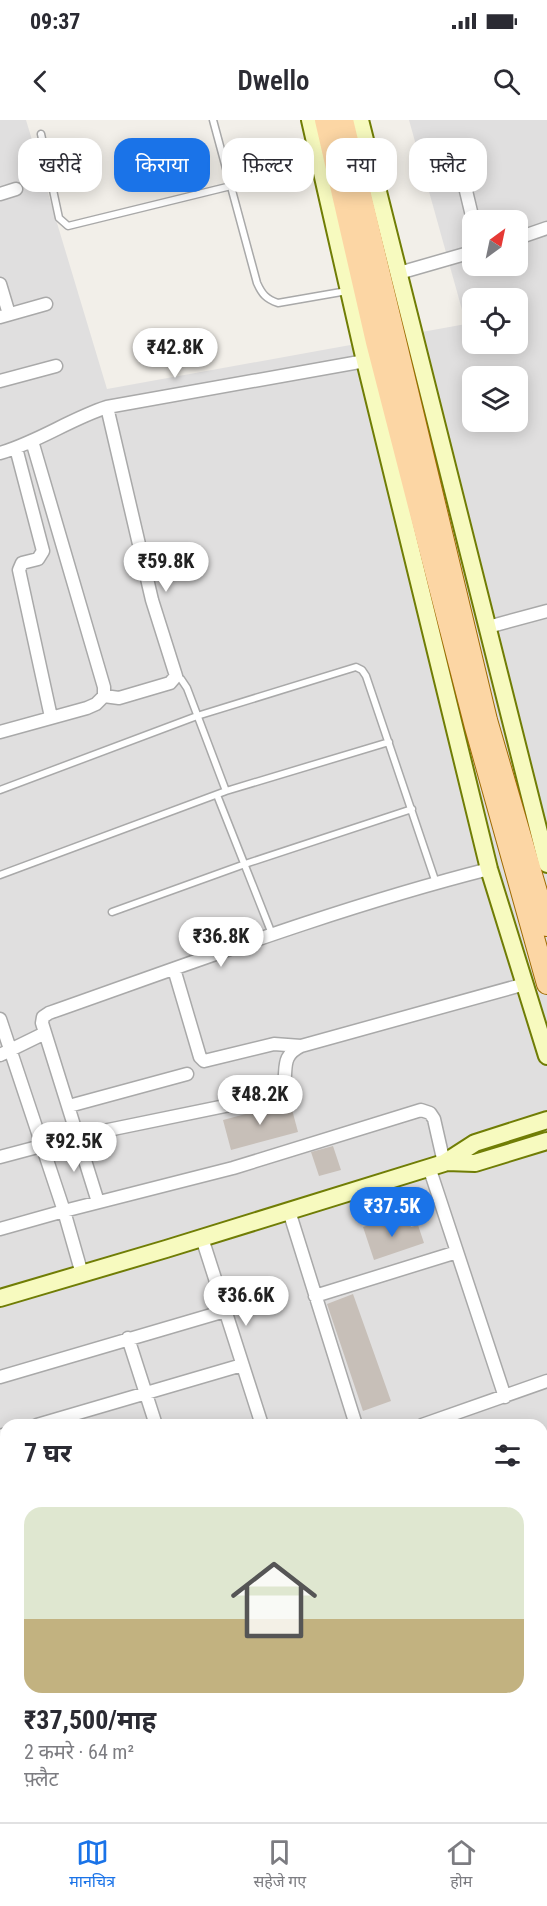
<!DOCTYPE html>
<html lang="hi">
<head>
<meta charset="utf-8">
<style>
  :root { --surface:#fff; --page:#f7f7f7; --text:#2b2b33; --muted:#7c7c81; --line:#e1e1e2; --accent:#1a73e8 }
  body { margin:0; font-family:"Roboto Condensed","Noto Sans Devanagari",sans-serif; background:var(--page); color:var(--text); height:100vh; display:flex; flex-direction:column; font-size:22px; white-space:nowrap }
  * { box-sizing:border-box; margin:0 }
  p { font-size:20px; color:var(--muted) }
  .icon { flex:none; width:33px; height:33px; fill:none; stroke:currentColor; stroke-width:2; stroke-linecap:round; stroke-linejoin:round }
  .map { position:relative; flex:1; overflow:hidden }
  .side { position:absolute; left:0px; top:1299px; width:548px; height:404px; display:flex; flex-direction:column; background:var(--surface); border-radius:18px 18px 0 0; box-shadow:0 3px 15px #0003 }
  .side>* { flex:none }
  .top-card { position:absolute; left:18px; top:18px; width:512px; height:54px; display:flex; gap:12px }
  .needle { width:39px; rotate:33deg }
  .controls { position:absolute; left:462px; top:90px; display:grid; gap:12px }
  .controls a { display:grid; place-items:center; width:66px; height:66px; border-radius:12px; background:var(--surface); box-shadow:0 3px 15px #0003; font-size:30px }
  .price { position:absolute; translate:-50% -51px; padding:0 14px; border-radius:21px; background:#fff; color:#222; font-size:20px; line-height:39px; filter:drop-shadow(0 2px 3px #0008) }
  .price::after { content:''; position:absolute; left:50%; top:36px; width:18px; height:14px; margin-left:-9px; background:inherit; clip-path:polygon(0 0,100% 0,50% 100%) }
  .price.current { background:var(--accent); color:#fff }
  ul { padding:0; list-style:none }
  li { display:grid; align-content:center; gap:12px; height:318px; padding:0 24px }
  li span { display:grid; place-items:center; height:186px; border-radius:18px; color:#555 }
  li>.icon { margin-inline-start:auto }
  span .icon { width:108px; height:108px; fill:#fffc; stroke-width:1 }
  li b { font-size:26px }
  h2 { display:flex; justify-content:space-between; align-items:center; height:72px; padding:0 24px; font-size:26px }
  .chip { padding:0 21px; border-radius:18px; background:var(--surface); box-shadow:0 3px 15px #0003; font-size:21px; line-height:54px }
  .chip.current { background:var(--accent); color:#fff }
  .status { display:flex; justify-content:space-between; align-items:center; height:42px; padding:0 30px; background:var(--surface); direction:ltr }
  .status svg { height:16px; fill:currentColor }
  header { display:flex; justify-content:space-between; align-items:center; height:78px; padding:0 24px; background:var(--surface); font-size:27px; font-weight:600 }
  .tabs { display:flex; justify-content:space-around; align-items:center; height:84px; border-top:2px solid var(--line); background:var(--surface); font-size:16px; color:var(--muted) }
  .tabs a { display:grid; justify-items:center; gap:3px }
  .tabs .current { color:var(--accent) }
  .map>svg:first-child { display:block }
</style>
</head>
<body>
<div class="status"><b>09:37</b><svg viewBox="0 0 49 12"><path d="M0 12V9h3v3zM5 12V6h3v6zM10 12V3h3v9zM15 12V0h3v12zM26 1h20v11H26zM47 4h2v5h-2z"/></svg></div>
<header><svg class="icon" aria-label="back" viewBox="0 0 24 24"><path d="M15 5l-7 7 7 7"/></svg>Dwello<svg class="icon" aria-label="search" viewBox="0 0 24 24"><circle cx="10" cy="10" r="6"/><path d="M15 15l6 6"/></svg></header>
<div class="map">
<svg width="547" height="1702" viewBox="0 0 547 1702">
  <rect width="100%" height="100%" fill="#f2efe9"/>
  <!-- residential -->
  <path fill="#e0dfdf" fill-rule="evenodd" d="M0 0H26L107 269 466 204 409 0H547V1702H0ZM472 100H518V146H472ZM472 178H518V224H472ZM472 256H518V302H472ZM6 1305H542V1696H6Z"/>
  <!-- building -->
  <path fill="#c7bfb8" d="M290 982 298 1012 231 1030 223 1000Z
    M333 1026 341 1050 319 1056 311 1032Z
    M388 1099 391 1107 409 1101 411 1107 418 1105 424 1123 374 1140 363 1107Z
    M353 1174 391 1281 363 1291 327 1184Z"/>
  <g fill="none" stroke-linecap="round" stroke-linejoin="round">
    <defs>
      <path id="lane" d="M213 0 257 163C262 174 266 179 278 183L347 171
        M41 14 59 98 68 106 231 66
        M176 556 181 559 187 568 226 671
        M0 670 197 596 356 547 362 550 366 556 436 763
        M217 675 272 814
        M0 755 226 671 389 622
        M112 792 245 744 412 689
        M542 1504 547 1503"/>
      <path id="street" d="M461 50 473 100
        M0 74 16 69
        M518 118 547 108
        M399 153 472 132
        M0 164 9 194
        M0 197 46 184
        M0 261 56 246
        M16 328 43 431 38 439 22 443 19 450 51 597
        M0 333C38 322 70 299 107 287L365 241
        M488 507 547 491
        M104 576 119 578 170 563 176 556 152 480 107 287
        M0 612 87 588 96 584 104 576V567L32 321
        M174 849 200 937 204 941 274 924 301 926
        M0 899 64 1091 82 1154
        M0 935 45 913
        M69 986 187 954
        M0 1037 79 1016 278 975C293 956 275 939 301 926L525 864
        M429 1047 505 1277
        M98 1082 42 903 43 897 49 893C194 842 339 787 489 749
        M289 1091 356 1305
        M0 1109 64 1091 233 1048 421 990 430 993 434 999 444 1043
        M202 1118 262 1305
        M315 1176 457 1132
        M128 1218 156 1305
        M0 1257 225 1191
        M37 1305 242 1245
        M422 1305 547 1261
        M0 1316 6 1314
        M0 1341 6 1361
        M542 1347 547 1345
        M0 1380 6 1378
        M0 1578 6 1576
        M0 1657 6 1654
        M126 1696 128 1702
        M418 1696 420 1702
        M57 1702 70 1696
        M244 1702 260 1696
        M519 1702 526 1699"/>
      <path id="secondary" d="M310 0 365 241 489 749 547 936
        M360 0 547 744
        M447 1042 475 1043 547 1021
        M0 1178 166 1129 444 1043 475 1023 547 1000"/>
      <path id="primary" d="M325 0 376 222 475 607 547 864
        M343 0 487 600 547 806"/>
    </defs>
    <!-- lane casing -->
    <use href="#lane" stroke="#a9a9a9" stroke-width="9"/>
    <!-- street casing -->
    <use href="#street" stroke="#a9a9a9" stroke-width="15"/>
    <!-- secondary casing -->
    <use href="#secondary" stroke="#707d05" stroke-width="20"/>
    <!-- primary casing -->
    <use href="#primary" stroke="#a06b00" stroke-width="22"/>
    <!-- lane -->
    <use href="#lane" stroke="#fff" stroke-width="6"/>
    <!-- street -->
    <use href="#street" stroke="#fff" stroke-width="12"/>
    <!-- secondary -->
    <use href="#secondary" stroke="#f7fabf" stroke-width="16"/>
    <!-- primary -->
    <use href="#primary" stroke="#fcd6a4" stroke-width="20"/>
  </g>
</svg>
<div class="controls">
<a><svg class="needle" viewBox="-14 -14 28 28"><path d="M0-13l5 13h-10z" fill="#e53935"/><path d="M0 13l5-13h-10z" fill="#7c7c81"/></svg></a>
<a><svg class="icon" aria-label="locate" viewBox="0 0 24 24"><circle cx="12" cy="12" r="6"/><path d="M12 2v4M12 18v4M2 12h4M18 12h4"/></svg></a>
<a><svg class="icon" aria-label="layers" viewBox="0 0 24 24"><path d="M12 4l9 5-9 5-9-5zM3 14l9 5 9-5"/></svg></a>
</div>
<b class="price" style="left:175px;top:259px">₹42.8K</b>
<b class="price" style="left:166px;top:473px">₹59.8K</b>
<b class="price" style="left:221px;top:848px">₹36.8K</b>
<b class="price" style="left:260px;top:1006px">₹48.2K</b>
<b class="price" style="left:74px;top:1053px">₹92.5K</b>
<b class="price current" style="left:392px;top:1118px">₹37.5K</b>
<b class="price" style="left:246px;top:1207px">₹36.6K</b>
<div class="top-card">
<a class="chip">खरीदें</a>
<a class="chip current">किराया</a>
<a class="chip">फ़िल्टर</a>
<a class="chip">नया</a>
<a class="chip">फ़्लैट</a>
</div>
<section class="side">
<h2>7 घर<svg class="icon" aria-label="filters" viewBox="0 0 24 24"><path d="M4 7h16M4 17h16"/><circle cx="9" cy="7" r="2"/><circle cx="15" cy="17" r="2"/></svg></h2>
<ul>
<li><span style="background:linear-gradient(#dfe7d0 60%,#c2b280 0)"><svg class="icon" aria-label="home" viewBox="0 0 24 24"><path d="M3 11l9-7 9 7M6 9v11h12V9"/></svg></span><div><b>₹37,500/माह</b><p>2 कमरे · 64 m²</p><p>फ़्लैट</p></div></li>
</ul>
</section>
</div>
<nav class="tabs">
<a class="current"><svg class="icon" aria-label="map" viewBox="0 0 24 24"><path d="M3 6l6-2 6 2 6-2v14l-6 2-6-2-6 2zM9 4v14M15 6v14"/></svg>मानचित्र</a>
<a><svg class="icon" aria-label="saved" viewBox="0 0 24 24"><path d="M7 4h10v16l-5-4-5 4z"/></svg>सहेजे गए</a>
<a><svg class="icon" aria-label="home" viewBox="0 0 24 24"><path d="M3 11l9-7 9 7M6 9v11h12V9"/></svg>होम</a>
</nav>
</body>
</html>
